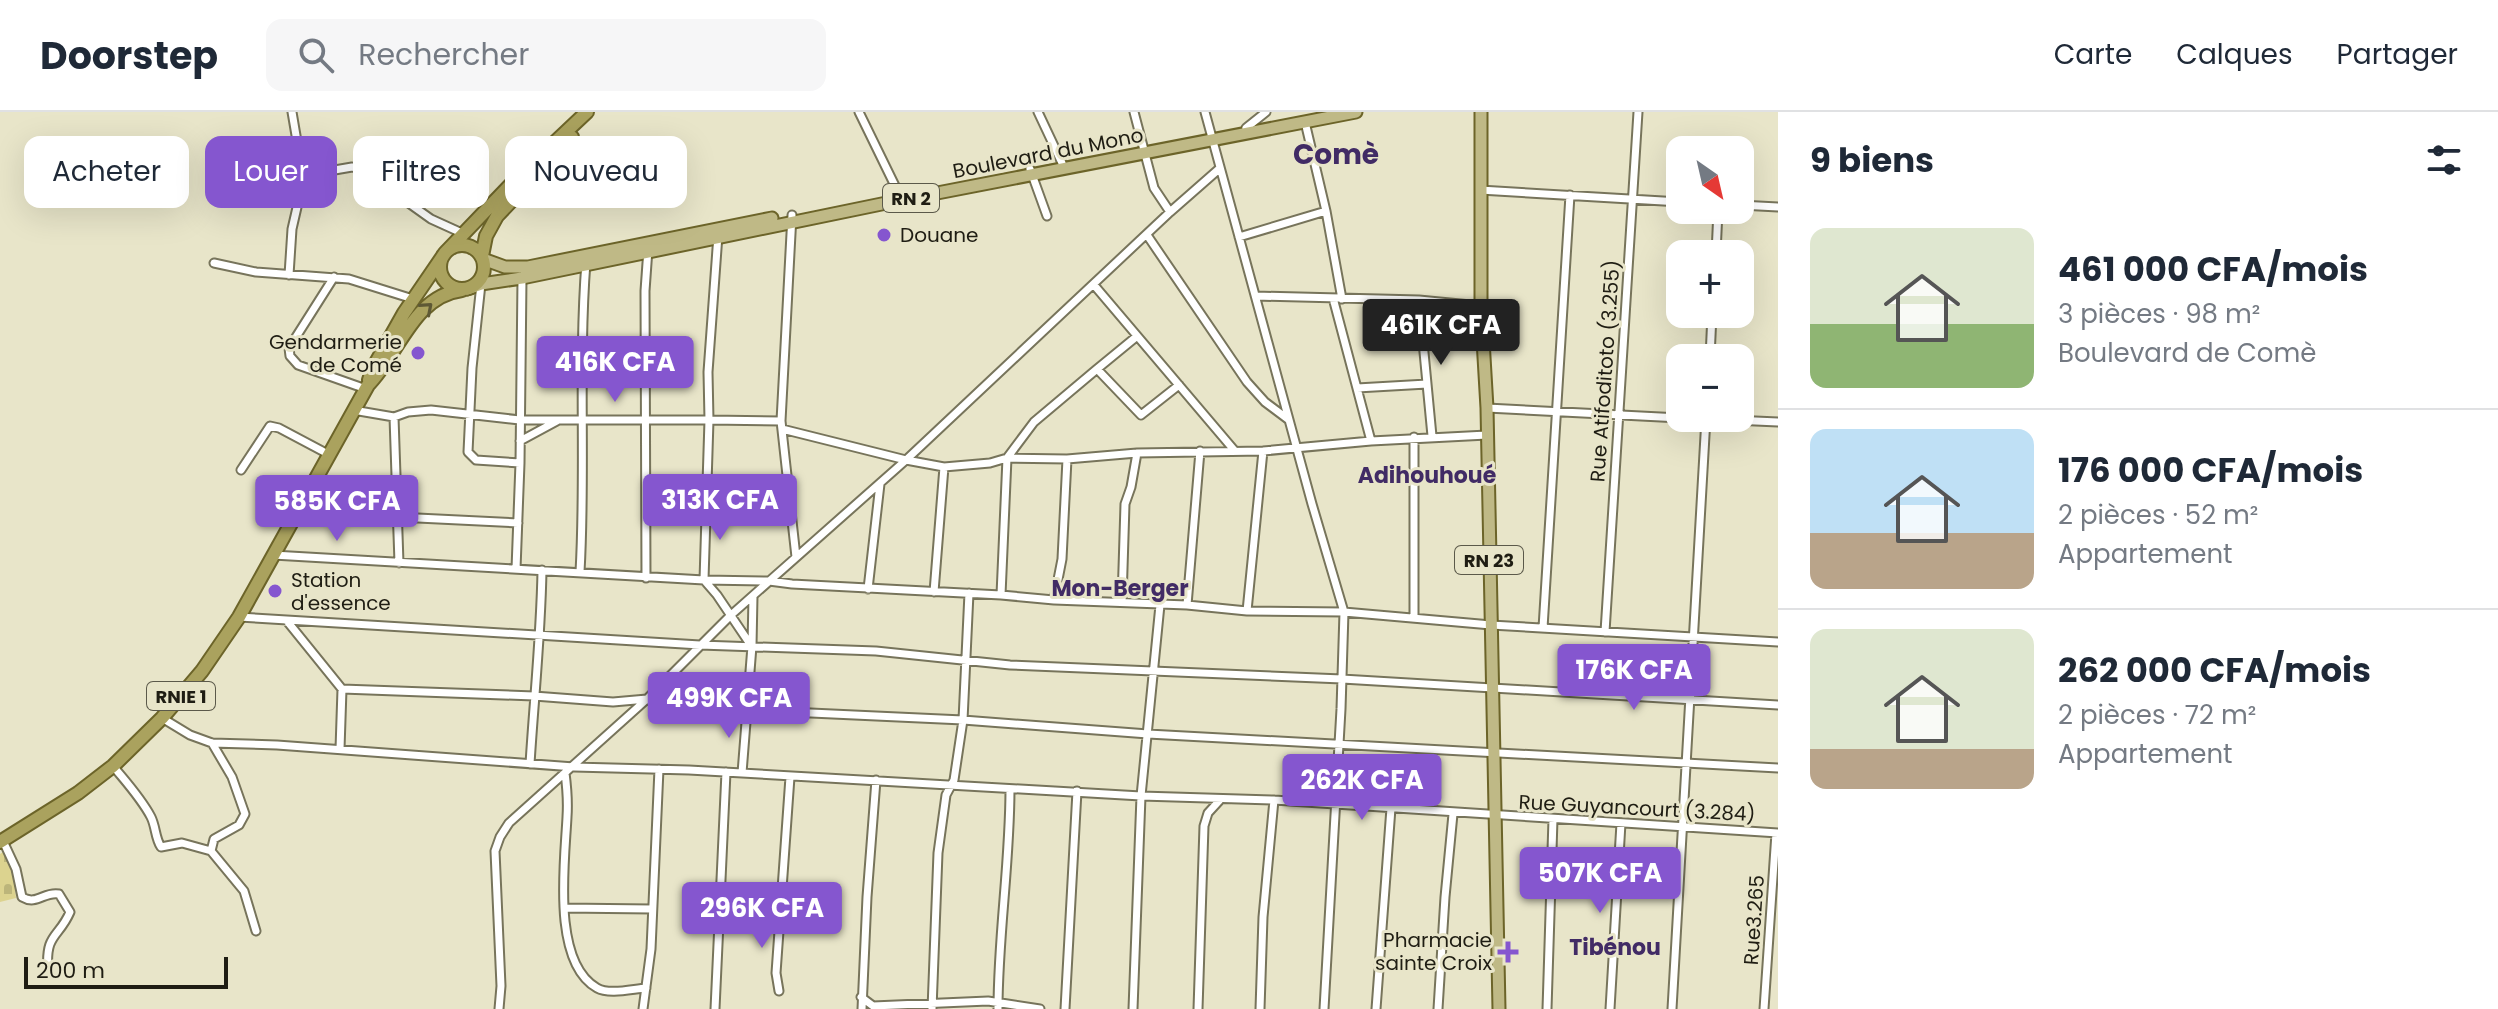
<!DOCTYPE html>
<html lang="fr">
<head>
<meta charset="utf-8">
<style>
  :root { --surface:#fff; --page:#f6f6f7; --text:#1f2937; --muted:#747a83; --line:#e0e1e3; --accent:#8556cf }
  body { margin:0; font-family:Poppins,sans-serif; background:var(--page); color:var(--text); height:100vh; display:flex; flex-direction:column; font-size:30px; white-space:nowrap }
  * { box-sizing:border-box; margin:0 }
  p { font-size:26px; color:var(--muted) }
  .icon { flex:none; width:44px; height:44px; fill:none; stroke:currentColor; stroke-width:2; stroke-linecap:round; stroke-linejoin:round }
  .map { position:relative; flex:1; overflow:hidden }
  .panel { display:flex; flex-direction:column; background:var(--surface); width:720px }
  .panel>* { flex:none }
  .hud { position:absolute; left:24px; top:24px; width:760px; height:72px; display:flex; gap:16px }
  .needle { width:52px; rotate:146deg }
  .buttons { position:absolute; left:1666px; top:24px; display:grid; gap:16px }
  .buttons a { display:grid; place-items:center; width:88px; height:88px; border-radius:16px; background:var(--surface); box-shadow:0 8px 32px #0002; font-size:40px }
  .scale { position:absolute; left:24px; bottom:20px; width:204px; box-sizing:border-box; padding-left:8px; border:4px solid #1f1d13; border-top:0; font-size:22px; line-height:28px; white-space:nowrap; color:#1f1d13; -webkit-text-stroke:6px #e8e5c9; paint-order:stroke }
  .price { position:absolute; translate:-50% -68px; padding:0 18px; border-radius:8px; background:var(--accent); color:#fff; font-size:26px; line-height:52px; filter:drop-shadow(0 2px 4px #0008) }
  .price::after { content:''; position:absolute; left:50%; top:48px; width:24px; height:18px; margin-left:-12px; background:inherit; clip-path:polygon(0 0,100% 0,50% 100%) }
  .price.current { background:#222; color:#fff }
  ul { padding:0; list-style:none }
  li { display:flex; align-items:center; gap:24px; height:200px; padding:0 32px }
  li+li { border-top:2px solid var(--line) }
  li span { display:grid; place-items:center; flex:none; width:224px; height:160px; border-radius:16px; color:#555 }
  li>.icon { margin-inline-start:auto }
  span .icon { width:96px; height:96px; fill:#fffc; stroke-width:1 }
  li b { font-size:34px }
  h2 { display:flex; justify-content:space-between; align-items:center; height:96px; padding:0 32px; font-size:34px }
  .tag { padding:0 28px; border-radius:16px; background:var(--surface); box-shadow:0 8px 32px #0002; font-size:28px; line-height:72px }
  .tag.current { background:var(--accent); color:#fff }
  header { display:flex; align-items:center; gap:48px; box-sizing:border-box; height:112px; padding:0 40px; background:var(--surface); border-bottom:2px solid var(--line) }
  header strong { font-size:38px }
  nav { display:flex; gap:44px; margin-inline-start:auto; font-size:28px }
  .search { width:560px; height:72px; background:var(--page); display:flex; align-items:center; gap:20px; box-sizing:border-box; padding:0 28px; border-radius:16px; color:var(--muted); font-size:30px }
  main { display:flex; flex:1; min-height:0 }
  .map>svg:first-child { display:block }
</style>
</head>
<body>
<header>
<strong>Doorstep</strong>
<div class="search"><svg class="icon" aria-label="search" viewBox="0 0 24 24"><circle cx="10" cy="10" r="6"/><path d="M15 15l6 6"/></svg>Rechercher</div>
<nav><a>Carte</a><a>Calques</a><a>Partager</a></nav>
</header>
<main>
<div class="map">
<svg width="1778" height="897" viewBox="0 0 1778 897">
  <defs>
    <pattern id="cemetery-stones" width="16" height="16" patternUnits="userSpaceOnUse" patternTransform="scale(2)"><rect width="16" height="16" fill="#dcd38f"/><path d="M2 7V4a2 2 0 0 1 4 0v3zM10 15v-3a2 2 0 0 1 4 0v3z" fill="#bcb57a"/></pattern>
  </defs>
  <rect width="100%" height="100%" fill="#e8e5c9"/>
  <!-- cemetery -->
  <path fill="url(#cemetery-stones)" d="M3 740 14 764 16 786 0 790V742Z"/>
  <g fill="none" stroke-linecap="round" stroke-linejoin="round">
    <defs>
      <path id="minor" d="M292 0 299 41 307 52 323 60 352 55 361 57 431 107 464 122
        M859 0 899 82
        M1038 0 1062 51
        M1134 0 1154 76 1170 100
        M1205 0 1312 392 1344 500 1341 597 1324 897
        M1305 10 1326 99 1342 187
        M1246 16 1266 0
        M1030 57 1047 104
        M1480 78 1680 90
        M1740 93 1778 95
        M792 103 781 309 796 445
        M718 123 708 260 709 308 781 309
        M1147 123 1247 270 1265 290 1289 308
        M1239 125 1326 99
        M1716 142 1718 98
        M214 151 256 160 349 167 413 187
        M289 163 292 117 307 52
        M334 165 289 236 290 244 298 253 366 277
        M481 172 472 256 468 340 476 348 520 351
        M1094 173 1234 338
        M1256 184 1419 188 1481 194
        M1333 186 1371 329
        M1419 188 1432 324
        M1136 225 1097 257 1141 303 1179 273
        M1710 246 1712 202
        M1357 276 1427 272
        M1487 296 1680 306
        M394 305 399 451
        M1688 306 1778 310
        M782 317 906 348 944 355 990 351 1007 346 1067 347 1137 341 1263 339 1371 329 1487 323
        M1414 325V505
        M520 329 557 309
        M241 358 270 314 279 316 328 342
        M397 405 518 411
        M273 443 704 468 709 308H520L431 298 408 300 394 305 353 298
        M516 457 520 351 522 166
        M580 460C586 357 578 253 586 150
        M646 466 645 179 648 137
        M704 468 769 469 792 472 1001 483 1054 488 1187 493 1247 499 1344 500 1491 513 1778 530
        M704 468 717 483 750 532
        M868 477 880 372
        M934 480 944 355
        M1001 483 1007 346 1034 310 1097 257
        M1054 488 1062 447 1067 347
        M1122 489 1125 392 1131 375 1137 341
        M1187 493 1200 339
        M1247 499 1263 339
        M239 505 700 533 876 539 1010 553 1342 567 1778 593
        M287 509 342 577 534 584 613 590 647 587 659 594 681 595 963 608 1148 622 1778 656
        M1543 516 1570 83
        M1605 520 1638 0
        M162 606 190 623 212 631 277 633 574 655 689 658 1141 684 1274 688 1778 721
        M340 637 342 577
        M530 652C534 587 541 523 542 458
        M113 654C126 670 141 686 151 705 156 715 155 726 161 735L182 731 211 739 244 779 256 819
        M565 661C567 676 568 690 567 705 565 748 551 850 597 876 609 883 632 877 646 876
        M742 661 752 534 753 484
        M3 729 16 757 22 785C37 794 44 779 59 782L70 800C59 826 45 821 48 858
        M211 739 214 727 239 713 245 702 232 665 212 631
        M564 796 652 797
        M779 879 776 861 790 665
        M861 885 873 894 988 889 1040 897
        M499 897 501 874 495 739 500 725 509 711 647 587 731 503 906 348 1170 100 1219 57
        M643 897 651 837 659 657
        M715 897 726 660
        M862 897 867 785 876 668
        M932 897 938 741 946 683 954 668 963 608 969 481
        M998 897C998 824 1010 751 1010 677
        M1065 897 1077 679
        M1133 897 1141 684 1160 493
        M1198 897 1204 714 1208 701 1219 689
        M1260 897 1263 805 1274 688
        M1376 897 1391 696
        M1438 897 1445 785 1453 702
        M1547 897 1553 707
        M1610 897 1621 711
        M1672 897 1706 306
        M1764 897 1776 721"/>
      <path id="primary" d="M1481 0V194L1487 296 1499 897
        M483 147 505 155H528L772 106
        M467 177 481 172 522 166 901 88 1356 0"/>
      <path id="trunk" d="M440 155a22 22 0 1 1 44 0a22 22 0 1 1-44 0Z
        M482 144 486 124 497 104 572 25
        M369 268 373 256 404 201 445 141 517 66 587 0
        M0 730 78 681 113 654 162 606 202 559 239 505 368 273C399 242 413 184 462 178"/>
    </defs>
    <!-- minor casing -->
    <use href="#minor" stroke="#77745b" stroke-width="11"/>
    <!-- primary casing -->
    <use href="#primary" stroke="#6c6429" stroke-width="15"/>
    <!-- trunk casing -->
    <use href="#trunk" stroke="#6c6429" stroke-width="16"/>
    <!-- minor -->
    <use href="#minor" stroke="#fff" stroke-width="7"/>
    <!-- primary -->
    <use href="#primary" stroke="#bfb986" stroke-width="11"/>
    <!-- trunk -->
    <use href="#trunk" stroke="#aaa25e" stroke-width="12"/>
  </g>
  <!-- one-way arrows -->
  <defs><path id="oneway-chevron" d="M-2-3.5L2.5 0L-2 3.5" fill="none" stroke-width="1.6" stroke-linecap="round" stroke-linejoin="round" transform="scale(2)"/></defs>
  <use stroke="#5e5935" href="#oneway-chevron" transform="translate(427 196) rotate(-41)"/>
  <!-- markers -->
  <g fill="#8556cf" stroke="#e8e5c9" stroke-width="3">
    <circle cx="884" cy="123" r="8"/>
    <circle cx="418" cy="241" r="8"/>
    <circle cx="275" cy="479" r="8"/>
    <path d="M1504 828h8v8h8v8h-8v8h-8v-8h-8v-8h8z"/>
  </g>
  <g text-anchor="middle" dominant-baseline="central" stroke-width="6" stroke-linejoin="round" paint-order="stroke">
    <!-- shield labels -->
    <g fill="#e8e5c9" stroke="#5b594a" stroke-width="2">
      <rect x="883" y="72" width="56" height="28" rx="6"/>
      <rect x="1455" y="434" width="68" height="28" rx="6"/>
      <rect x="147" y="570" width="68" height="28" rx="6"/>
    </g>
    <g font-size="18" font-weight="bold" fill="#1f1d13">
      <text x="911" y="86">RN 2</text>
      <text x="1489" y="448">RN 23</text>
      <text x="181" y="584">RNIE 1</text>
    </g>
    <!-- street labels -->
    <g font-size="20" fill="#1f1d13" stroke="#e8e5c9">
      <text transform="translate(1048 41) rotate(-11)">Boulevard du Mono</text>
      <text transform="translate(1605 259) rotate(-86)">Rue Atifoditoto (3.255)</text>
      <text transform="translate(1637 696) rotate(3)">Rue Guyancourt (3.284)</text>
      <text transform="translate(1754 808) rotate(-86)">Rue3.265</text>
    </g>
    <!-- poi labels -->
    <g font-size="20" fill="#1f1d13" stroke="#e8e5c9" text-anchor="start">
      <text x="900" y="123">Douane</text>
      <text x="402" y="230" text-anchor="end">Gendarmerie<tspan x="402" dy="23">de Comé</tspan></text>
      <text x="291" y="468">Station<tspan x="291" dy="23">d'essence</tspan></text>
      <text x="1492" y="828" text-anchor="end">Pharmacie<tspan x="1492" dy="23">sainte Croix</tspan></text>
    </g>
    <!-- neighbourhood labels -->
    <g font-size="22" font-weight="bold" fill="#412b65" stroke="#e8e5c9">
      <text x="1427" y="363">Adihouhoué</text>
      <text x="1120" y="476">Mon-Berger</text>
      <text x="1615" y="835">Tibénou</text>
    </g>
    <!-- district labels -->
    <g font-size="28" font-weight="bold" fill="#412b65" stroke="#e8e5c9">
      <text x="1336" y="42">Comè</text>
    </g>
  </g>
</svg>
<div class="buttons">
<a><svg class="needle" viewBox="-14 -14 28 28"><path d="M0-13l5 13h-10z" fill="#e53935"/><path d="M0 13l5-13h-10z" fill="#747a83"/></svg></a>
<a>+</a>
<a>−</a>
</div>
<div class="scale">200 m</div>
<b class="price current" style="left:1441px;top:255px">461K CFA</b>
<b class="price" style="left:615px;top:292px">416K CFA</b>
<b class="price" style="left:720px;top:430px">313K CFA</b>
<b class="price" style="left:337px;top:431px">585K CFA</b>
<b class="price" style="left:1634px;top:600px">176K CFA</b>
<b class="price" style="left:729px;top:628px">499K CFA</b>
<b class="price" style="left:1362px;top:710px">262K CFA</b>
<b class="price" style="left:1600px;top:803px">507K CFA</b>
<b class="price" style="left:762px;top:838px">296K CFA</b>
<div class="hud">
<a class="tag">Acheter</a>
<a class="tag current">Louer</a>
<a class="tag">Filtres</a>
<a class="tag">Nouveau</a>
</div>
</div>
<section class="panel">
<h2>9 biens<svg class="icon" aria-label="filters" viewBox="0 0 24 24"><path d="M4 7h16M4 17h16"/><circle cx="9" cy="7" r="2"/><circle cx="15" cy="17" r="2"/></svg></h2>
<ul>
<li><span style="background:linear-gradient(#dfe7d0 60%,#8fb573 0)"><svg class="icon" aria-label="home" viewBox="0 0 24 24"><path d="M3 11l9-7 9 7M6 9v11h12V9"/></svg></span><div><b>461 000 CFA/mois</b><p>3 pièces · 98 m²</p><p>Boulevard de Comè</p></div></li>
<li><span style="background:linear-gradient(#bfe0f5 65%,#b9a48a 0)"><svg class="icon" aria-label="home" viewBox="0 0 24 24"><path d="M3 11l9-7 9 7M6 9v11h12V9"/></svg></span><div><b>176 000 CFA/mois</b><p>2 pièces · 52 m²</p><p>Appartement</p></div></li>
<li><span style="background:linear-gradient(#dfe7d0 75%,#b9a48a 0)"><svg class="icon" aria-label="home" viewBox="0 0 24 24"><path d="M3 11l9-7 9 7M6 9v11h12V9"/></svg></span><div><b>262 000 CFA/mois</b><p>2 pièces · 72 m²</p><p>Appartement</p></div></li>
</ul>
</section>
</main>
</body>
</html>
